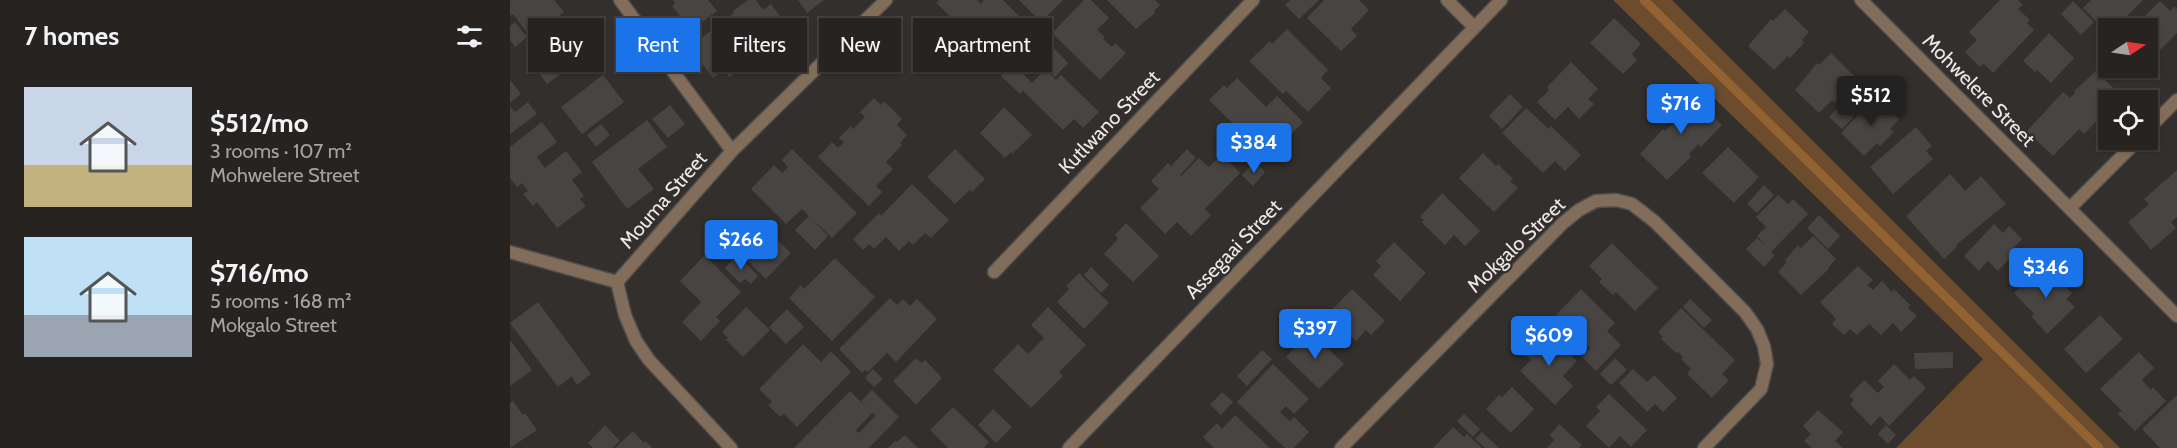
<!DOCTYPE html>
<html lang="en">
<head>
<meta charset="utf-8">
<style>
  :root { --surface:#262321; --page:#322f2e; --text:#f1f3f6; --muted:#a4a4a5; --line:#42403f; --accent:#1a73e8 }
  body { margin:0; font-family:Cabin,sans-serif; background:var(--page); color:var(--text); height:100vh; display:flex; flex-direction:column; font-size:22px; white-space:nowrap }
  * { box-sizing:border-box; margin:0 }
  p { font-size:20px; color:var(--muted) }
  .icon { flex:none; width:33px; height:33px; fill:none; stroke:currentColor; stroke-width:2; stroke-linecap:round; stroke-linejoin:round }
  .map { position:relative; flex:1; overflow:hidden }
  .panel { display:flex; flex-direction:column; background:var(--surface); width:510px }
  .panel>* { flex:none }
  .banner { position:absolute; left:18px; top:18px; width:570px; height:54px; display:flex; gap:12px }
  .needle { width:39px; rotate:77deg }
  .controls { position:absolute; left:1588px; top:18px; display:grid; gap:12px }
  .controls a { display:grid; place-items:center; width:60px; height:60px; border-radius:0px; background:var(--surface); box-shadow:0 2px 4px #0004,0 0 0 2px var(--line); font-size:30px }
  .price { position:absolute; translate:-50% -51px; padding:0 14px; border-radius:6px; background:var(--accent); color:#fff; font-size:20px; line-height:39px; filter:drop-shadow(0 2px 3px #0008) }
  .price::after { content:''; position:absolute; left:50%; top:36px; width:18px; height:14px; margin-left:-9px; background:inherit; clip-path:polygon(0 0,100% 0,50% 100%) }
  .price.on { background:#222; color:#fff }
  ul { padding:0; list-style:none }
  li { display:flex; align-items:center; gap:18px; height:150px; padding:0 24px }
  li span { display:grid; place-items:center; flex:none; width:168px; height:120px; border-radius:0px; color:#555 }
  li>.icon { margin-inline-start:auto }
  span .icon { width:72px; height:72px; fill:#fffc; stroke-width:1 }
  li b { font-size:26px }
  h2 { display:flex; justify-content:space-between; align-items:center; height:72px; padding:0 24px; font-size:26px }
  .tag { padding:0 21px; border-radius:0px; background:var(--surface); box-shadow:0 2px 4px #0004,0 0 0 2px var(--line); font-size:21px; line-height:54px }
  .tag.on { background:var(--accent); color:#fff }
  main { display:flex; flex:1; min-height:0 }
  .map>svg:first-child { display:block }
</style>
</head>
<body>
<main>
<section class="panel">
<h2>7 homes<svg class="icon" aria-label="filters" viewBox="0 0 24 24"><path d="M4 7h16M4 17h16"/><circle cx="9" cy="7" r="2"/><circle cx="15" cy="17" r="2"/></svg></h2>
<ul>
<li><span style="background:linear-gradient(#c9d6e8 65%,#c2b280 0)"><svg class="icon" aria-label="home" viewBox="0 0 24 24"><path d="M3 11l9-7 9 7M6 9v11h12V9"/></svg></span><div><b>$512/mo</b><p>3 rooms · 107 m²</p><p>Mohwelere Street</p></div></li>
<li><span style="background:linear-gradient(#bfe0f5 65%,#9aa5b1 0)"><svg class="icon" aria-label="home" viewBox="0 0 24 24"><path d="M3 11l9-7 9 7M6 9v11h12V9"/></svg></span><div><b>$716/mo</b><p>5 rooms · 168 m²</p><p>Mokgalo Street</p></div></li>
</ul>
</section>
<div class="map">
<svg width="1667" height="448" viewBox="0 0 1667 448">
  <rect width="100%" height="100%" fill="#322f2c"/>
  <!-- green -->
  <path fill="#6c4c2d" d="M1103 0H1162L1610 448H1386L1473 359Z"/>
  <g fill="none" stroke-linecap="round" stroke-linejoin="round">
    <!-- stream -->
    <path stroke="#926233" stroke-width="9" d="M1134 0 1589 448"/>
  </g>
  <!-- building -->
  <path fill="#474441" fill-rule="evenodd" d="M0 0H44L54 12 21 38 3 14 0 16Z
    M163 0H198L207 11 181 30 162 6 165 3Z
    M238 0H246L253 10 261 4 273 20 241 44 249 55 219 77 214 70 203 78 178 45 188 37 198 50 190 39 224 13 223 11Z
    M288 0H314L297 13Z
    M429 0H467L471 4 474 0H493L523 30 488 66 440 19 442 18 426 3Z
    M509 0H553L531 22Z
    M574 0H581L599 18 587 30 595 37 593 39 602 47 605 43 616 53 590 80 542 33Z
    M597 0H645L650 5 644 11 645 13 626 29Z
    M780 0H809L789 19 775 5Z
    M814 0H849L859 10 841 29 847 36 831 51 797 18Z
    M1490 0H1508L1513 5 1508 9 1520 20 1517 23 1524 30 1483 73 1474 64 1470 67 1455 52 1467 40 1459 32Z
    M1581 0H1633L1605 28H1599V34L1573 8Z
    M1563 1 1584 22 1571 35 1551 14Z
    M1650 1 1660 11 1664 6 1667 9V33L1648 52 1638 42V28H1623Z
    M1275 9 1299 32 1292 40 1294 43 1280 58 1278 56 1264 70 1238 46 1261 19 1263 21Z
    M1104 18 1131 44 1122 54 1127 60 1113 74 1080 43Z
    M5 22 17 37 5 47 0 40V26Z
    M55 28 76 55 37 84 16 56Z
    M777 29 818 70 811 78 821 88 798 112 776 91 773 94 739 61 760 41 762 44Z
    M1539 33 1564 58 1541 83 1527 70 1525 72 1513 61Z
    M541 45 558 63 545 77 537 70 546 80 551 75 589 112 573 128 564 119 553 130 513 91 510 94 491 76 516 51 524 60 512 73 522 83 536 68 527 59Z
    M1321 53 1344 76 1337 84 1341 87 1325 103 1322 100 1309 113 1285 90 1307 63 1309 65Z
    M1061 62 1088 89 1078 99 1084 104 1069 119 1058 107 1045 120 1027 102 1039 90 1037 87Z
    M1586 71 1611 96 1606 100H1599V108L1574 134 1569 129 1543 156 1517 131 1553 92 1560 98 1565 93 1564 91Z
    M93 75 114 102 72 134 51 107Z
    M727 78 756 107 767 96 793 122 778 138 772 133 767 138 772 143 758 158 699 100 714 85 717 88Z
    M0 80 11 94 0 103Z
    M1176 89 1190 103 1187 106 1192 111 1195 108 1212 125 1191 147 1188 144 1179 154 1181 157 1157 180 1130 154 1153 129 1155 131 1165 122 1154 111Z
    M1343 92 1356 104 1332 129 1319 117Z
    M1000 94 1013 107 992 129 979 116Z
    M1365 96 1389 119 1380 129 1384 132 1370 146 1367 143 1354 156 1331 133Z
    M364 98 371 105 374 101 392 119 387 125 397 135 390 143 392 145 376 162 383 169 366 186 372 192 359 206 308 157 322 142 328 148 334 142 329 138 341 126 343 129 355 117 350 112Z
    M18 102 27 114 0 134V106L5 112Z
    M160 105 175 124 158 138 142 119Z
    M494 107 522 135 502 154 501 152 495 158 470 133Z
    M1016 108 1039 129 1041 126 1071 155 1055 171 1045 161 1033 173 992 133Z
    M137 120 157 147 128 169 144 189 117 209 82 162Z
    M32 122 47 142 27 157 35 168 56 151 72 172 62 180 74 196 70 199 76 206 47 228 27 202 23 206 13 194 18 191 12 183 7 187 0 178V147Z
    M91 124 100 135 86 147 77 135Z
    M1406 127 1422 146 1416 151 1423 159 1383 194 1360 167Z
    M1218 147 1249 177 1224 203 1192 173Z
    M282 149 347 213 322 238 300 217 318 236 305 250 285 230 299 216 292 209 276 224 241 189 264 165 272 173 278 167 272 160Z
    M445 149 475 179 462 192 460 190 445 204 417 177Z
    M677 149 686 158 670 175 671 176 689 158 699 167 712 154 730 173 695 209 701 215 681 236 667 222 655 234 630 208 649 189 641 181 658 163 661 166Z
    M973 153 986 166 988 164 1003 179 1000 181 1008 188 984 212 949 178Z
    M745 161 755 172 743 186 732 175Z
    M1667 170V217L1661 222 1666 228 1641 250 1618 222 1639 204 1634 199Z
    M1440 174 1455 191 1471 176 1496 204 1446 245 1447 247 1434 259 1396 216Z
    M402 184 439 220 421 238 415 233 403 245 399 241 389 251 376 237 364 249 359 244 353 250 343 239 369 213 371 216Z
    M1254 185 1264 195 1247 213 1237 204Z
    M932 193 970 231 955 246 944 235 935 245 911 222 914 220 910 217Z
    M1268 195 1278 204 1283 199 1298 214 1261 252 1265 255 1254 267 1236 249 1247 238 1255 245 1247 236 1256 227 1246 217Z
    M1309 215 1330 236 1318 249 1297 228Z
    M248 221 281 253 256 279 230 253 238 245 231 238Z
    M616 223 649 256 623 282 594 254 608 239 605 235Z
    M1484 224 1493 233 1499 226 1512 239 1499 253 1502 256 1488 271 1478 261 1469 271 1454 256Z
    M1303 236 1326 259 1318 268 1319 269 1291 295 1268 272 1277 262 1275 260 1288 245 1291 248Z
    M884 242 916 273 890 301 863 275 871 266 866 261Z
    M1102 243 1148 288 1125 311 1106 292 1103 295 1089 282 1092 279 1079 266Z
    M195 255 231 292 206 317 210 321 191 341 172 322 191 302 170 281Z
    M228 255 248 276 241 284 235 279 230 283 215 268Z
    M325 258 365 297 322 341 279 298 291 285 294 289Z
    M1533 265 1562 293 1556 299 1565 307 1537 334 1521 316 1524 314 1504 293Z
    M1348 266 1363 280 1357 285 1363 290 1372 281 1382 292 1384 289 1400 305 1398 308 1407 316 1391 332 1383 323 1371 335 1359 324 1347 335 1340 329 1334 335 1322 324 1326 319 1310 302Z
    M581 267 599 285 591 293 574 275Z
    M569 273 599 303 574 329 547 302 559 289 556 286Z
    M842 289 875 321 861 335 856 330 846 341 818 314Z
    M1071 289 1105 323 1097 331 1111 345 1086 371 1072 357 1080 348 1046 315Z
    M380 298 387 305 393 299 400 306 407 299 427 319 386 362 377 353 358 372 355 370 352 373 329 349Z
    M1180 299 1202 320 1194 328 1173 307Z
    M28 302 81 374 67 385 62 376 48 387 0 323Z
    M236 307 260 330 233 357 216 340 218 338 212 332Z
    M538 307 576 345 549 372 553 376 521 408 483 370 508 344 518 354 534 338 521 325Z
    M1171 308 1225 360 1212 374 1219 380 1202 398 1177 374 1181 369 1171 359 1173 357 1168 352 1166 353 1151 339 1153 337 1148 332Z
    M277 309 294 327 276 344 259 327Z
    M1590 315 1613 339 1576 373 1554 349Z
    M814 323 831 339 823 348 805 331Z
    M1035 330 1067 361 1053 376 1063 386 1045 405 1010 371 1021 360 1013 352Z
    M800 331 834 364 809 389 776 357Z
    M0 340 22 370 0 386Z
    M293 344 311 362 321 351 341 372 287 427 274 414 270 417 258 405 262 402 249 389Z
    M752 350 762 359 737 386 727 376Z
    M1443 352V368L1405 369 1404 353Z
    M1629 352 1644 368 1632 380 1641 390 1643 387 1656 401 1625 431 1608 414 1611 411 1615 414 1590 389Z
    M406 358 411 363 415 360 432 378 406 405 383 381Z
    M1105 358 1117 370 1101 385 1090 374Z
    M763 364 799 399 784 414 776 406 770 412 780 421 784 417 799 432 784 448H775L727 402Z
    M1384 364 1400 380 1404 376 1416 388 1379 426 1370 416 1361 426 1340 404 1344 400 1339 396 1354 380 1368 393 1374 387 1368 381Z
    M363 369 373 379 364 387 355 378Z
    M1123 369 1137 382 1144 375 1167 398 1153 412 1145 404 1137 412 1109 383Z
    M1002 387 1024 409 1001 433 976 409 989 395 992 397Z
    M362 390 389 417 359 448H284L340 391 357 408 351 401ZM362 413 366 415 349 433 346 430Z
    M712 392 723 402 711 415 700 405Z
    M1099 394 1137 430 1121 447 1110 436 1099 448 1076 426 1090 411 1086 407Z
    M1667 395V448H1650L1632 429Z
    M3 401 13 415 15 413 27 430 0 448V403Z
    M443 407 479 442 474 448H438L420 430Z
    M483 409 502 427 486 443 468 425Z
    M1308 410 1333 432 1325 441 1333 448H1302L1294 441 1301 434 1293 426Z
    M954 414 970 429 963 437 947 421Z
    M725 415 760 448H704L693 437 707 423 712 429Z
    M1049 424 1072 445 1069 448H1037L1044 440 1040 435Z
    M95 425 110 441 102 448H83L78 443Z
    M1376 425 1386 435 1378 444 1368 434Z
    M943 427 954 437 957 434 972 448H923Z
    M123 431 134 443 136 441 142 448H105Z
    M972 432 989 448H975L965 439Z
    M395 435 408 448H378L385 441 387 442Z"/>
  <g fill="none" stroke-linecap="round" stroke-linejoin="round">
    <defs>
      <path id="minor" d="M110 0 222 151
        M937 0 964 27
        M1351 0 1667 316
        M1638 129 1667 100
        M1560 208 1628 140
        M0 252 107 282
        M484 272 743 0
        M221 448 139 360 126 341 115 315 107 282 222 151 376 0
        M831 448 1053 223 1069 210 1086 201 1106 200 1122 204 1145 222 1235 312 1247 329 1254 346 1257 364 1251 389 1194 448"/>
      <path id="tertiary" d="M559 448 991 0"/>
    </defs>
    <!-- minor casing -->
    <use href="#minor" stroke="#504d4a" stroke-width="15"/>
    <!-- tertiary casing -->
    <use href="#tertiary" stroke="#504d4a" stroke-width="15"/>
    <!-- minor -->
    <use href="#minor" stroke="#826d5a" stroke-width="12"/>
    <!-- tertiary -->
    <use href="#tertiary" stroke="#826d5a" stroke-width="12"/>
  </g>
  <g text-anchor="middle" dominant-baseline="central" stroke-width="4.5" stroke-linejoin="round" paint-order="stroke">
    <!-- street labels -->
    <g font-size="20" fill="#eceae8" stroke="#322f2c">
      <text transform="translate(1469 90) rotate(45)">Mohwelere Street</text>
      <text transform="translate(599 122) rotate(-46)">Kutlwano Street</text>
      <text transform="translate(153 200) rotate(-49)">Mouma Street</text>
      <text transform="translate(1006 245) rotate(-44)">Mokgalo Street</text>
      <text transform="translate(723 249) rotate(-46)">Assegaai Street</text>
    </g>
  </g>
</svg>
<div class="controls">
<a><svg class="needle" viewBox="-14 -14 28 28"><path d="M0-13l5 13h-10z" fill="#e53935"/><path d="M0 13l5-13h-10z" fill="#a4a4a5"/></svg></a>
<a><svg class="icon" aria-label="locate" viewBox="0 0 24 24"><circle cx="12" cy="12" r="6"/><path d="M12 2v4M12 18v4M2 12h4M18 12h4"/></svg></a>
</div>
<b class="price on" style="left:1361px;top:127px">$512</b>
<b class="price" style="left:1171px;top:135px">$716</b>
<b class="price" style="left:744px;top:174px">$384</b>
<b class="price" style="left:231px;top:271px">$266</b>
<b class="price" style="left:1536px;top:299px">$346</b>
<b class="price" style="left:805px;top:360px">$397</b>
<b class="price" style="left:1039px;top:367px">$609</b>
<div class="banner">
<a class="tag">Buy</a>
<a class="tag on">Rent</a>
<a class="tag">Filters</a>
<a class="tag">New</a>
<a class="tag">Apartment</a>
</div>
</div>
</main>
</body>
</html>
